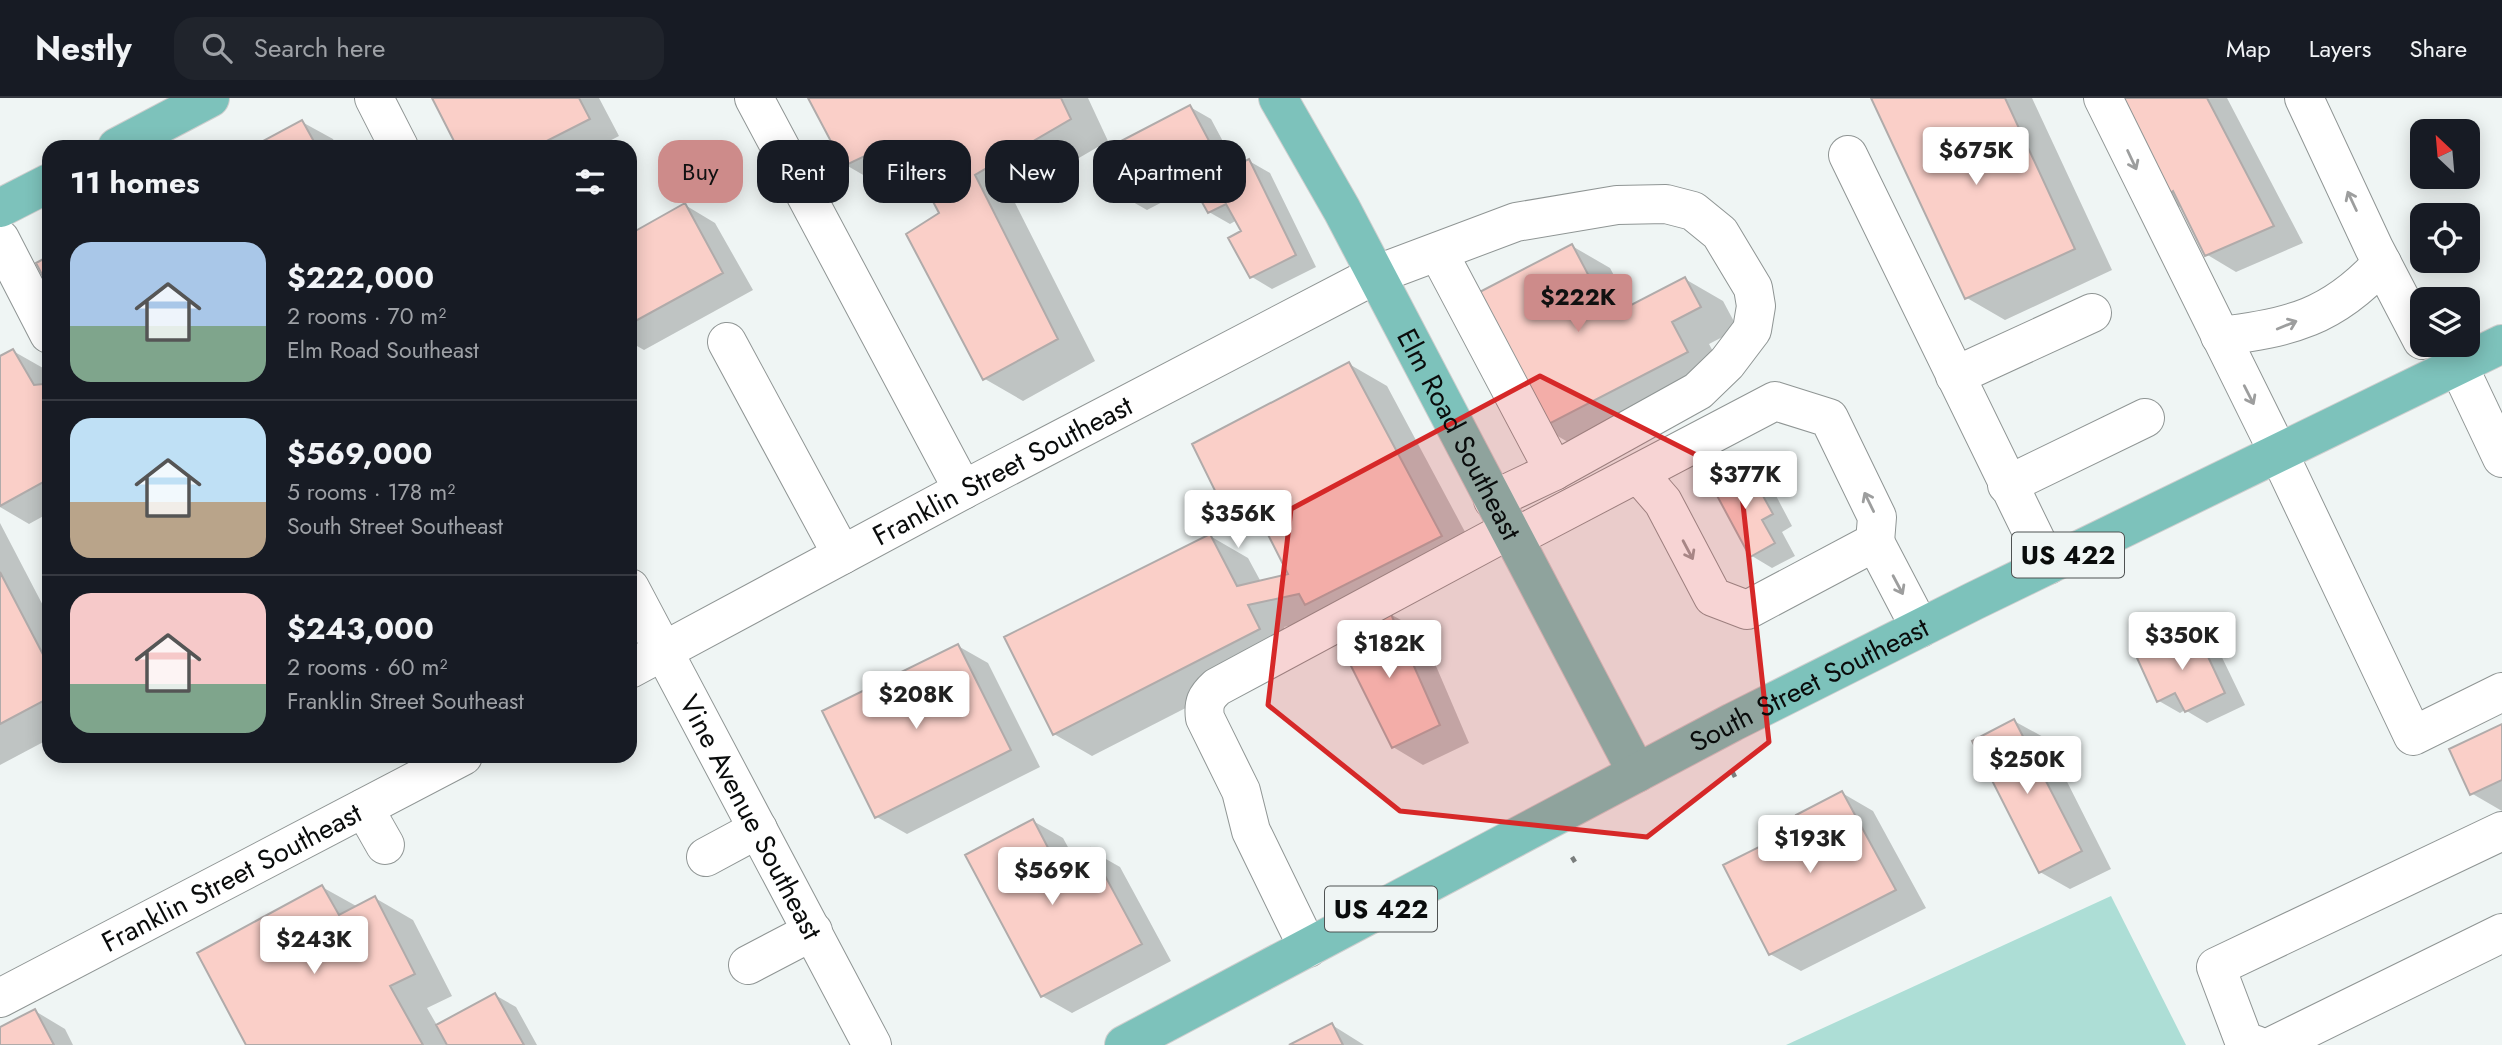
<!DOCTYPE html>
<html lang="en">
<head>
<meta charset="utf-8">
<style>
  :root { --surface:#171b24; --page:#20242c; --text:#f1f3f6; --muted:#9ea1a6; --line:#363941; --accent:#cd8b8a }
  body { margin:0; font-family:Jost,sans-serif; background:var(--page); color:var(--text); height:100vh; display:flex; flex-direction:column; font-size:26px; white-space:nowrap }
  * { box-sizing:border-box; margin:0 }
  p { font-size:23px; color:var(--muted) }
  .icon { flex:none; width:38px; height:38px; fill:none; stroke:currentColor; stroke-width:2; stroke-linecap:round; stroke-linejoin:round }
  .map { position:relative; flex:1; overflow:hidden }
  .details { position:absolute; left:42px; top:42px; width:595px; height:623px; display:flex; flex-direction:column; background:var(--surface); border-radius:21px; box-shadow:0 4px 18px #0003 }
  .details>* { flex:none }
  .banner { position:absolute; left:658px; top:42px; width:665px; height:63px; display:flex; gap:14px }
  .needle { width:46px; rotate:334deg }
  .tools { position:absolute; left:2410px; top:21px; display:grid; gap:14px }
  .tools a { display:grid; place-items:center; width:70px; height:70px; border-radius:14px; background:var(--surface); box-shadow:0 4px 18px #0003; font-size:35px }
  .price { position:absolute; translate:-50% -60px; padding:0 16px; border-radius:7px; background:#fff; color:#222; font-size:23px; line-height:46px; filter:drop-shadow(0 2px 4px #0008) }
  .price::after { content:''; position:absolute; left:50%; top:42px; width:21px; height:16px; margin-left:-10px; background:inherit; clip-path:polygon(0 0,100% 0,50% 100%) }
  .price.on { background:var(--accent); color:#111 }
  ul { padding:0; list-style:none }
  li { display:flex; align-items:center; gap:21px; height:175px; padding:0 28px }
  li+li { border-top:2px solid var(--line) }
  li span { display:grid; place-items:center; flex:none; width:196px; height:140px; border-radius:21px; color:#555 }
  li>.icon { margin-inline-start:auto }
  span .icon { width:84px; height:84px; fill:#fffc; stroke-width:1 }
  li b { font-size:30px }
  h2 { display:flex; justify-content:space-between; align-items:center; height:84px; padding:0 28px; font-size:30px }
  .tag { padding:0 24px; border-radius:21px; background:var(--surface); box-shadow:0 4px 18px #0003; font-size:24px; line-height:63px }
  .tag.on { background:var(--accent); color:#111 }
  header { display:flex; align-items:center; gap:42px; box-sizing:border-box; height:98px; padding:0 35px; background:var(--surface); border-bottom:2px solid var(--line) }
  header strong { font-size:33px }
  nav { display:flex; gap:38px; margin-inline-start:auto; font-size:24px }
  .search { width:490px; height:63px; background:var(--page); display:flex; align-items:center; gap:18px; box-sizing:border-box; padding:0 24px; border-radius:21px; color:var(--muted); font-size:26px }
  .map>svg:first-child { display:block }
</style>
</head>
<body>
<header>
<strong>Nestly</strong>
<div class="search"><svg class="icon" aria-label="search" viewBox="0 0 24 24"><circle cx="10" cy="10" r="6"/><path d="M15 15l6 6"/></svg>Search here</div>
<nav><a>Map</a><a>Layers</a><a>Share</a></nav>
</header>
<div class="map">
<svg width="2502" height="947" viewBox="0 0 2502 947">
  <rect width="100%" height="100%" fill="#eff5f4"/>
  <!-- green -->
  <path fill="#added6" d="M2111 798 2186 947H1786Z"/>
  <!-- shadow -->
  <path fill="#0003" d="M434 0H599L619 38 598 49H459Z
    M810 0H1088L1108 43 1012 99 1095 263 1023 303 985 281 908 136 941 116 925 84 910 76 884 89 846 67Z
    M1873 0H2032L2112 172 2005 222 1967 200Z
    M2124 0H2227L2303 145 2236 174 2206 156 2183 111 2165 100Z
    M1190 9 1211 21 1235 66 1223 72 1224 75 1249 63 1270 75 1316 169 1272 191 1252 179 1243 134 1237 122 1230 126 1209 114 1195 87 1147 112 1126 100Z
    M302 24 333 41 337 49H256Z
    M685 107 715 125 753 192 644 252 630 244V138Z
    M1572 148 1610 170 1631 209 1685 181 1723 203 1738 231 1709 246 1725 276 1580 351 1542 329Z
    M13 253 43 270 49 280V415L29 426 0 409V258Z
    M1349 266 1387 288 1479 460 1329 519 1284 529 1297 553 1092 658 1054 636 1210 438 1248 460 1261 484 1291 477 1271 438 1229 417Z
    M1721 373 1743 386 1752 380 1773 392 1792 428 1782 434 1795 458 1772 470 1752 458Z
    M0 425 49 519V641L0 667Z
    M1390 516 1421 533 1469 645 1423 667 1393 649Z
    M2196 535 2216 547 2245 607 2207 625 2185 612 2180 615 2159 603Z
    M958 548 988 565 1040 669 907 736 877 719Z
    M2014 623 2045 640 2111 771 2070 791 2040 774Z
    M2502 628V713L2471 695Z
    M1842 695 1873 713 1926 810 1801 873 1770 856 1803 729Z
    M1033 723 1063 740 1074 760 1090 752 1120 769 1171 863 1072 915 1042 898Z
    M322 789 358 809 375 800 413 822 452 898 427 910 438 929 495 897 516 909 537 947H249Z
    M35 913 65 931 73 947H0V931Z
    M1332 927 1364 947H1293Z"/>
  <!-- building -->
  <path fill="#facfc8" stroke="#b0abaa" stroke-width="2" d="M432 0H579L590 21 535 49H457Z
    M808 0H1061L1071 21 975 77 1058 241 983 282 906 136 939 115 917 73 909 77 894 44 844 68Z
    M1871 0H2005L2075 151 1965 201Z
    M2122 0H2207L2274 128 2205 158 2173 93 2163 101Z
    M1190 7 1215 54 1125 101 1100 54Z
    M302 22 317 49H252Z
    M1249 61 1296 157 1250 180 1228 140 1241 133 1226 106 1208 115 1193 88Z
    M685 105 723 175 630 226V136Z
    M1572 146 1610 218 1685 179 1701 209 1672 224 1688 254 1541 330 1472 198Z
    M49 158V190L36 165Z
    M13 251 34 287 43 286 49 298V381L0 408V258Z
    M1349 264 1442 438 1305 507 1299 496 1248 507 1260 531 1053 637 1004 539 1210 436 1237 488 1288 476 1254 409 1228 419 1192 346Z
    M1721 371 1731 390 1752 378 1773 416 1762 422 1775 445 1750 459 1707 379Z
    M0 474 49 568V600L0 626Z
    M1390 514 1440 627 1392 650 1337 540Z
    M2196 533 2225 595 2185 614 2175 595 2157 604 2137 560Z
    M958 546 1011 652 875 720 822 613Z
    M2014 621 2082 753 2039 775 1972 643Z
    M2502 626V682L2470 697 2449 651Z
    M1842 693 1896 792 1769 857 1723 767 1801 728 1796 717Z
    M1033 721 1057 767 1090 750 1142 846 1041 899 965 757Z
    M322 787 339 817 375 798 415 876 390 888 423 947H246L197 855Z
    M495 895 524 947H447L436 927Z
    M35 911 54 947H0V929Z
    M1332 925 1343 947H1289Z"/>
  <g fill="none" stroke-linecap="round" stroke-linejoin="round">
    <defs>
      <g id="minor">
        <path d="M374 0 399 49"/>
        <path d="M754 0 963 392"/>
        <path d="M2103 0 2279 356 2413 638 2502 594"/>
        <path d="M2304 0 2374 150 2422 242"/>
        <path d="M1848 57 2048 467"/>
        <path d="M0 141 49 236"/>
        <path d="M1438 154 1554 373 1493 402"/>
        <path d="M2220 238C2290 230 2333 219 2382 165"/>
        <path d="M727 244 842 457"/>
        <path d="M2458 267 2502 360"/>
        <path d="M1955 278 2092 215"/>
        <path d="M2007 387 2145 320"/>
        <path d="M1514 440 1775 303 1829 320 1877 419 1875 444 1747 512 1713 499 1663 404 1638 375"/>
        <path d="M1875 444 1920 530"/>
        <path id="s1" d="M630 490 872 947"/>
        <path id="s2" d="M630 571 963 392 1375 177 1516 124 1617 107 1666 106 1693 113 1720 135 1753 190 1756 208 1752 232 1727 265 1698 293 1554 373"/>
        <path d="M364 710 385 747"/>
        <path d="M706 759 758 731"/>
        <path d="M1308 850 1251 733 1241 693 1205 620C1203 605 1206 599 1217 589L1509 432"/>
        <path d="M748 867 813 833"/>
        <path id="s3" d="M0 900 463 658"/>
        <path d="M2256 947 2244 943 2216 869 2502 733"/>
        <path d="M2274 947 2502 835"/>
      </g>
      <g id="major">
        <path id="s4" d="M1278 0 1342 112 1637 675"/>
        <path d="M117 49 210 0"/>
        <path d="M0 110 49 85"/>
        <path id="s5" d="M1124 947 1733 624 1974 503 2502 246"/>
      </g>
    </defs>
    <!-- minor casing -->
    <use href="#minor" stroke="#8f9594" stroke-width="40"/>
    <!-- major casing -->
    <use href="#major" stroke="#cecece" stroke-width="40"/>
    <!-- path -->
    <path stroke="#797d7c" stroke-width="4.5" stroke-dasharray="7 3.5" stroke-linecap="butt" d="M1732 673 1735 679
      M1572 759 1575 764"/>
    <!-- minor -->
    <use href="#minor" stroke="#fff" stroke-width="38"/>
    <!-- major -->
    <use href="#major" stroke="#7dc2bb" stroke-width="38"/>
  </g>
  <!-- one-way arrows -->
  <defs><path id="oneway-shaft" d="M-6 0H5M1.5-3L5.5 0L1.5 3" fill="none" stroke-width="1.6" stroke-linecap="round" stroke-linejoin="round" transform="scale(1.75)"/></defs>
  <g stroke="#9d9e9e">
    <use href="#oneway-shaft" transform="translate(2132 62) rotate(65)"/>
    <use href="#oneway-shaft" transform="translate(2352 103) rotate(-115)"/>
    <use href="#oneway-shaft" transform="translate(2287 227) rotate(-22)"/>
    <use href="#oneway-shaft" transform="translate(2249 297) rotate(63)"/>
    <use href="#oneway-shaft" transform="translate(1869 404) rotate(-116)"/>
    <use href="#oneway-shaft" transform="translate(1688 452) rotate(62)"/>
    <use href="#oneway-shaft" transform="translate(1898 487) rotate(62)"/>
  </g>
  <!-- marked area -->
  <path fill="#d62828" fill-opacity="0.2" stroke="#d62828" stroke-width="5" stroke-linejoin="round" d="M1540 278 1740 379 1769 644 1647 739 1400 713 1268 607 1291 411Z"/>
  <g text-anchor="middle" dominant-baseline="central" stroke-width="6" stroke-linejoin="round" paint-order="stroke">
    <!-- shield labels -->
    <g fill="#eff5f4" stroke="#4f5252" stroke-width="2">
      <rect x="2012" y="434.5" width="112" height="45" rx="5"/>
      <rect x="1325" y="788.5" width="112" height="45" rx="5"/>
    </g>
    <g font-size="26" font-weight="bold" fill="#0a0c0c">
      <text x="2068" y="457">US 422</text>
      <text x="1381" y="811">US 422</text>
    </g>
    <!-- street labels -->
    <g font-size="28" fill="#0a0c0c" stroke="#eff5f4">
      <text stroke="none"><textPath href="#s4" startOffset="382">Elm Road Southeast</textPath></text>
      <text stroke="none"><textPath href="#s2" startOffset="422">Franklin Street Southeast</textPath></text>
      <text stroke="none"><textPath href="#s5" startOffset="774">South Street Southeast</textPath></text>
      <text stroke="none"><textPath href="#s1" startOffset="259">Vine Avenue Southeast</textPath></text>
      <text stroke="none"><textPath href="#s3" startOffset="261">Franklin Street Southeast</textPath></text>
    </g>
  </g>
</svg>
<div class="tools">
<a><svg class="needle" viewBox="-14 -14 28 28"><path d="M0-13l5 13h-10z" fill="#e53935"/><path d="M0 13l5-13h-10z" fill="#9ea1a6"/></svg></a>
<a><svg class="icon" aria-label="locate" viewBox="0 0 24 24"><circle cx="12" cy="12" r="6"/><path d="M12 2v4M12 18v4M2 12h4M18 12h4"/></svg></a>
<a><svg class="icon" aria-label="layers" viewBox="0 0 24 24"><path d="M12 4l9 5-9 5-9-5zM3 14l9 5 9-5"/></svg></a>
</div>
<b class="price" style="left:1976px;top:89px">$675K</b>
<b class="price on" style="left:1578px;top:236px">$222K</b>
<b class="price" style="left:1745px;top:413px">$377K</b>
<b class="price" style="left:1238px;top:452px">$356K</b>
<b class="price" style="left:2182px;top:574px">$350K</b>
<b class="price" style="left:1389px;top:582px">$182K</b>
<b class="price" style="left:916px;top:633px">$208K</b>
<b class="price" style="left:2027px;top:698px">$250K</b>
<b class="price" style="left:1810px;top:777px">$193K</b>
<b class="price" style="left:1052px;top:809px">$569K</b>
<b class="price" style="left:314px;top:878px">$243K</b>
<div class="banner">
<a class="tag on">Buy</a>
<a class="tag">Rent</a>
<a class="tag">Filters</a>
<a class="tag">New</a>
<a class="tag">Apartment</a>
</div>
<section class="details">
<h2>11 homes<svg class="icon" aria-label="filters" viewBox="0 0 24 24"><path d="M4 7h16M4 17h16"/><circle cx="9" cy="7" r="2"/><circle cx="15" cy="17" r="2"/></svg></h2>
<ul>
<li><span style="background:linear-gradient(#a9c7e8 60%,#7fa58c 0)"><svg class="icon" aria-label="home" viewBox="0 0 24 24"><path d="M3 11l9-7 9 7M6 9v11h12V9"/></svg></span><div><b>$222,000</b><p>2 rooms · 70 m²</p><p>Elm Road Southeast</p></div></li>
<li><span style="background:linear-gradient(#bfe0f5 60%,#b9a48a 0)"><svg class="icon" aria-label="home" viewBox="0 0 24 24"><path d="M3 11l9-7 9 7M6 9v11h12V9"/></svg></span><div><b>$569,000</b><p>5 rooms · 178 m²</p><p>South Street Southeast</p></div></li>
<li><span style="background:linear-gradient(#f6c9c9 65%,#7fa58c 0)"><svg class="icon" aria-label="home" viewBox="0 0 24 24"><path d="M3 11l9-7 9 7M6 9v11h12V9"/></svg></span><div><b>$243,000</b><p>2 rooms · 60 m²</p><p>Franklin Street Southeast</p></div></li>
</ul>
</section>
</div>
</body>
</html>
